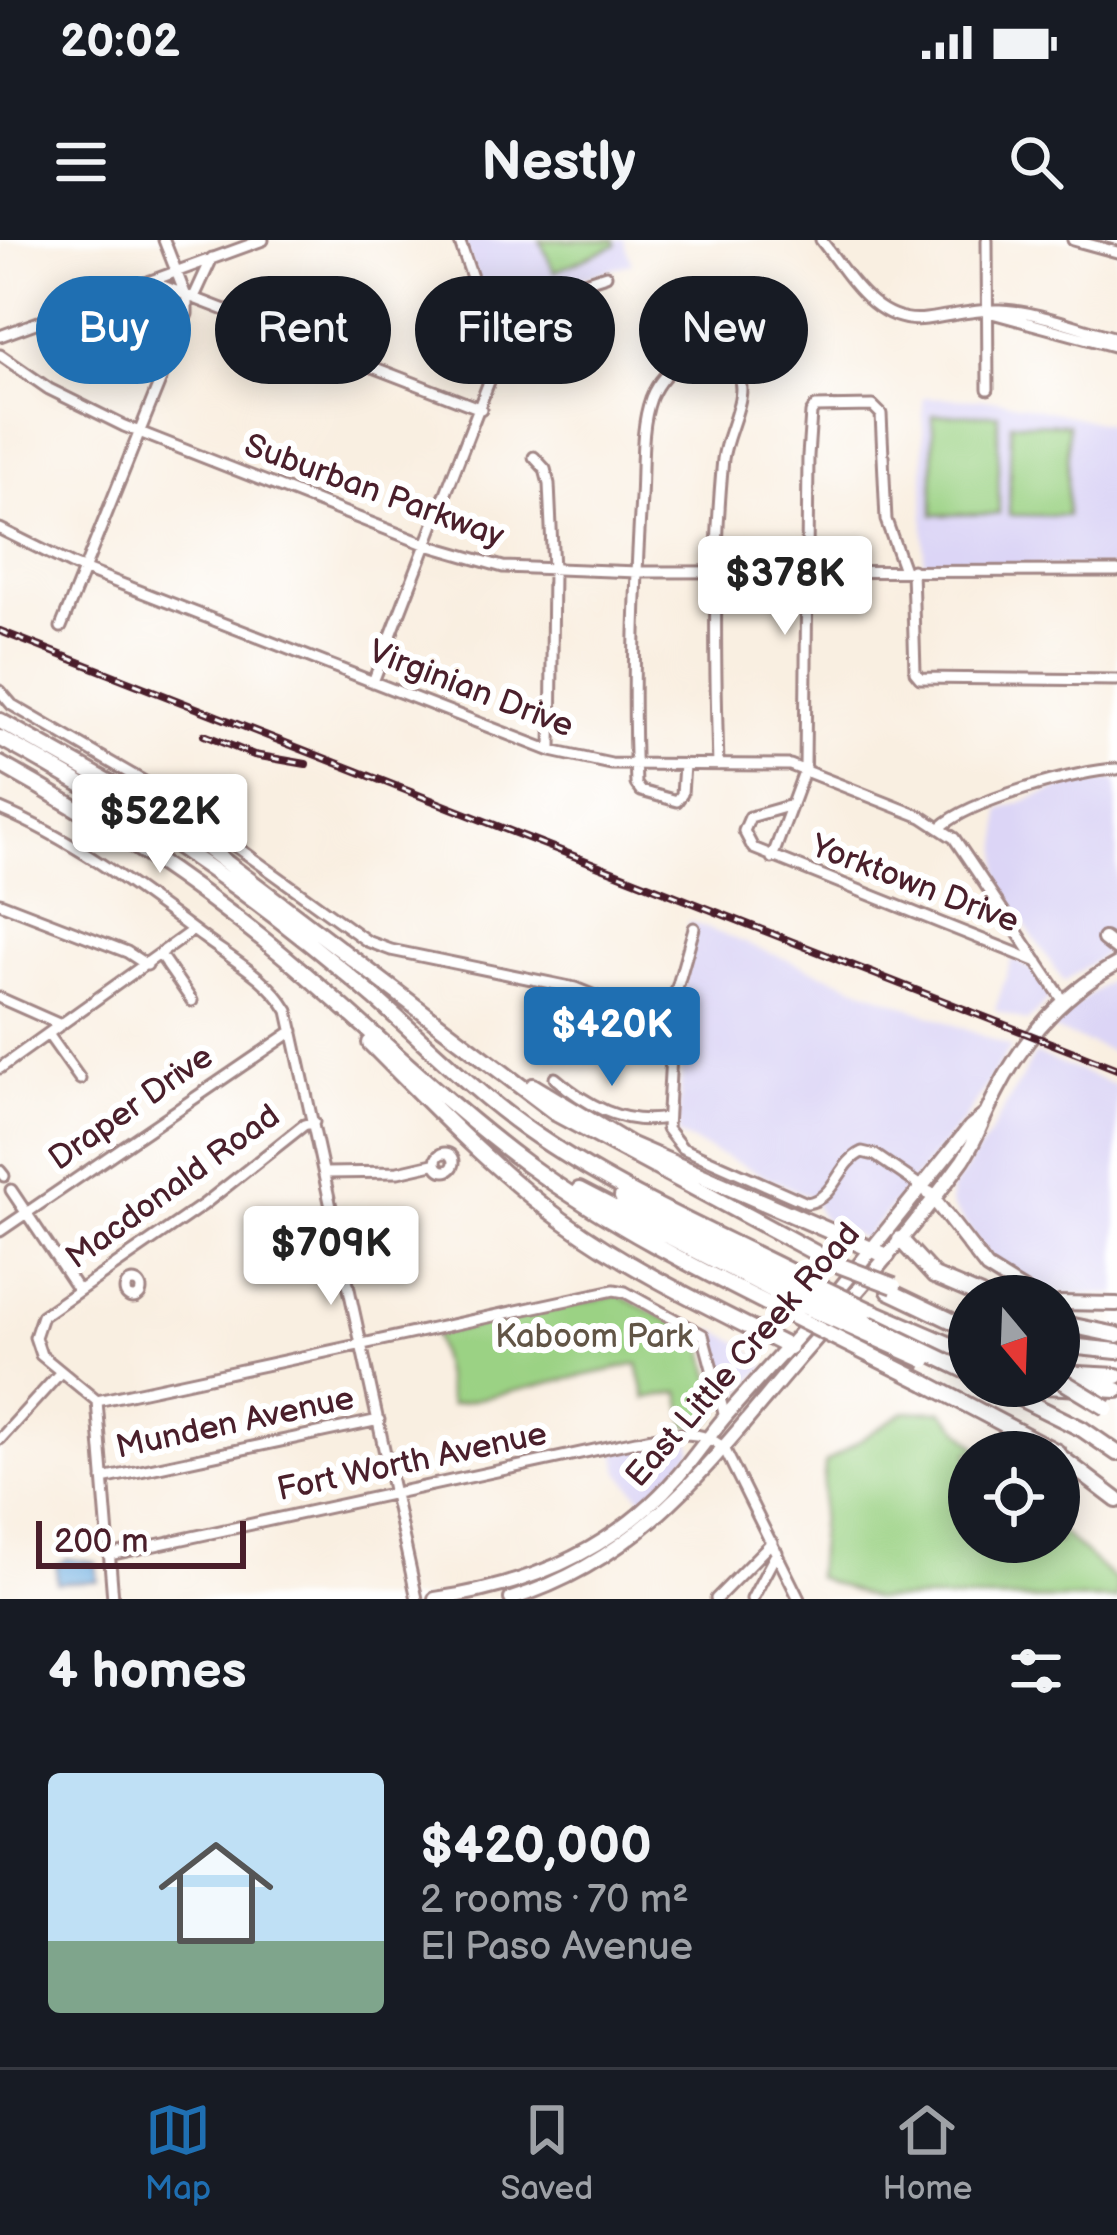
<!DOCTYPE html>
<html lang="en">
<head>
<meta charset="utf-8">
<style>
  :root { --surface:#171b24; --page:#20242c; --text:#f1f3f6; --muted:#9ea1a6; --line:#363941; --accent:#1f6fb2 }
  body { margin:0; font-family:"Balsamiq Sans",sans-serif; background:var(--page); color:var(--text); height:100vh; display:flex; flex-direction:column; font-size:45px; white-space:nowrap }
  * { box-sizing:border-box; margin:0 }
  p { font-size:39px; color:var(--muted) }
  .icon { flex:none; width:66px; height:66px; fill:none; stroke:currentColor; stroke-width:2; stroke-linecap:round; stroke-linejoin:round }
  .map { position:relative; height:1359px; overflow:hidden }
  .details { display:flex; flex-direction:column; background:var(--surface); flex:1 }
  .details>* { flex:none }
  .banner { position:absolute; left:36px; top:36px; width:1047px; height:108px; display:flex; gap:24px }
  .needle { width:78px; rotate:161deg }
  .tools { position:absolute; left:948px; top:1035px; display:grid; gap:24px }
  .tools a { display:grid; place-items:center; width:132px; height:132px; border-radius:50%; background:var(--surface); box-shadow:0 6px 30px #0003; font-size:60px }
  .scale { position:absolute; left:36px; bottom:30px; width:210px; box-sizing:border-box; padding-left:12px; border:6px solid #4a1f2b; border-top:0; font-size:33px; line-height:42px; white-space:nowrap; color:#4a1f2b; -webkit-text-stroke:9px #fff; paint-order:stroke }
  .price { position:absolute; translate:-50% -102px; padding:0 27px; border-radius:12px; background:#fff; color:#222; font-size:39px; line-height:78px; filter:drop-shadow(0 3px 6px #0008) }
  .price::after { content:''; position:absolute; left:50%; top:72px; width:36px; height:27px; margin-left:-18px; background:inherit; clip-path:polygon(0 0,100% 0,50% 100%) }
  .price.selected { background:var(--accent); color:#fff }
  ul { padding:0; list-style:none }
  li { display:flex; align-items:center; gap:36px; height:300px; padding:0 48px }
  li+li { border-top:3px solid var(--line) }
  li span { display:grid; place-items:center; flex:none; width:336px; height:240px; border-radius:12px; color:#555 }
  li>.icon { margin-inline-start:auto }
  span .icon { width:144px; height:144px; fill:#fffc; stroke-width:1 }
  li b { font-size:51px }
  h2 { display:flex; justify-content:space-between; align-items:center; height:144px; padding:0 48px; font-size:51px }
  .pill { padding:0 42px; border-radius:54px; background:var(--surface); box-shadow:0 6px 30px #0003; font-size:42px; line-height:108px }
  .pill.selected { background:var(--accent); color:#fff }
  .status { display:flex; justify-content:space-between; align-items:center; height:84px; padding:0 60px; background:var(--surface); direction:ltr }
  .status svg { height:33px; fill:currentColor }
  header { display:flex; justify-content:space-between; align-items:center; height:156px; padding:0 48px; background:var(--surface); font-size:54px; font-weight:700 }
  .tab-bar { display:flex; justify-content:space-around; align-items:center; height:168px; border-top:3px solid var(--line); background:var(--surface); font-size:33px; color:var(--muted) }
  .tab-bar a { display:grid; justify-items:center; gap:6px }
  .tab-bar .selected { color:var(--accent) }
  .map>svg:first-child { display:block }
</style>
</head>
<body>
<div class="status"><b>20:02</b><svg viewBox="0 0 49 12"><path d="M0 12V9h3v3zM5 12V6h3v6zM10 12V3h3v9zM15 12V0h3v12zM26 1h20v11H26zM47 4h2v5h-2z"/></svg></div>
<header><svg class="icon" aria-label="menu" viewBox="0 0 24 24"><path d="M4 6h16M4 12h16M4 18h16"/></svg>Nestly<svg class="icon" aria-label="search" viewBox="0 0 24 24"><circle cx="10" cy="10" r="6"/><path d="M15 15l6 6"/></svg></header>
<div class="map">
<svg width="1117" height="1359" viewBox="0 0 1117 1359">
  <rect width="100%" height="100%" fill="#fff"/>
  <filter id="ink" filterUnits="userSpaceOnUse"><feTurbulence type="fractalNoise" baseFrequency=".00833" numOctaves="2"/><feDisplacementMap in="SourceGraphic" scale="24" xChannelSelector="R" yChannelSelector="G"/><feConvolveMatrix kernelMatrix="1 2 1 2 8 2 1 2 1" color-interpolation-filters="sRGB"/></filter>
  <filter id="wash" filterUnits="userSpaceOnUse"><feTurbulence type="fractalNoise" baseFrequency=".004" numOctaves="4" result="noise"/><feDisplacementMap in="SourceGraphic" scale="48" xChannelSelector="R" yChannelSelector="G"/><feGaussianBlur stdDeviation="2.7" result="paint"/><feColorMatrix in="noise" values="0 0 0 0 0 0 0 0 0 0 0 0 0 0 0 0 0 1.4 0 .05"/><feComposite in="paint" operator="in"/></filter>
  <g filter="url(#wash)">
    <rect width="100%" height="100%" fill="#f9efe1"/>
    <!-- built -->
    <path fill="#dcd5f6" d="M462 0H624L632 23 487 68Z
      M923 157 999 160 1111 185 1117 165V327L924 324Z
      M1117 540V705L1064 742 999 647 1000 570 1077 542Z
      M688 681 1011 807 964 880 864 999 822 978 812 958 678 895Z
      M1012 718 1035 731 1049 751V759L1027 782 995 770Z
      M1117 735V814L1052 789 1056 780Z
      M1035 814 1117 846V1054L1060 1055 1018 1041 988 1016 951 964V950L987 899Z
      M714 1089 742 1104 766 1126 733 1160 724 1155 708 1094Z
      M683 1196 691 1200 692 1211 645 1262 620 1232 615 1211Z"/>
    <!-- green -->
    <path fill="#9bd284" stroke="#727858" stroke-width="3" d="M540 0H614L616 5 554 32Z
      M998 174 999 274 933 275V175Z
      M1011 183 1068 184 1067 276 1009 275Z
      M618 1055 698 1095 704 1106 717 1161 718 1171 713 1179 687 1187 680 1152 646 1159 638 1124 450 1165 435 1095Z
      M942 1171 982 1212H969V1302H1059V1290L1117 1342V1359H874L816 1337 825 1223 904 1172Z"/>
    <!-- water -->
    <path fill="#6bacdf" stroke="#5a6685" stroke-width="3" d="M67 1319 96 1323 98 1341 57 1343 56 1325Z"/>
  </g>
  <g filter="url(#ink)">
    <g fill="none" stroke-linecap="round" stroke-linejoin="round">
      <defs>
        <path id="minor" d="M821 0C848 34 875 86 926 79 951 76 974 69 1000 70 1038 71 1080 89 1117 98
          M987 0 988 149
          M1073 0 1117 12
          M150 41 481 169
          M194 57 212 18
          M992 73 1117 107
          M485 74 606 35
          M0 96 263 0
          M0 115 49 149 124 186 427 305 503 327 638 332 1117 331
          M534 217 545 229 549 244 553 330 551 511
          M0 289 75 326 551 511 611 524 790 525 922 577 954 598 1063 760
          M912 330 915 432 920 438 1117 440
          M61 387 187 74V59L164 0
          M373 442 490 139 489 86 459 0
          M0 451 12 465 155 548 367 701 391 710 575 748 673 788
          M684 525 682 554 677 561 641 551 636 544C632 449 635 352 641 258 643 227 640 188 651 158 664 126 701 102 732 122 755 151 727 186 723 219 713 320 715 424 718 525
          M792 565 750 577 744 591 753 608 1038 722
          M0 569C76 601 138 649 204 698 232 719 270 740 288 771L417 1359
          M941 587C969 561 1078 530 1117 529
          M772 618 805 529 808 216 811 173 815 167 873 166 881 174 886 280 904 330
          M0 663 127 712 147 725
          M694 688 674 759 667 889 682 908 807 963C835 959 838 923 862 912L875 915 922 947
          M161 716 192 761
          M0 758 61 785
          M48 794 80 839
          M0 828 193 690
          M555 838C586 865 623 886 666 878
          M436 922a9 9 0 1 1 18 0a9 9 0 1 1-18 0Z
          M0 931 4 936
          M325 933 398 932 433 924
          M11 950 78 1050
          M0 991 293 791
          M125 1050a8 8 0 1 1 16 0a8 8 0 1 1-16 0Z
          M97 1161 614 1050 625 1052 703 1095 725 1177
          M97 1161 41 1115 35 1097 42 1076 203 965 304 885 314 882
          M97 1161 113 1359
          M0 1199 60 1133
          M103 1239 379 1180
          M109 1315 636 1201C668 1195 697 1186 724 1208L799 1359
          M716 1359 772 1302
          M752 1359 777 1312"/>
        <path id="major" d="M1104 699 1117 709
          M929 953 987 1028 1032 1056
          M833 1057 970 887 985 875
          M1059 1063 1117 1064
          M435 1359C528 1346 615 1309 678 1236 694 1218 708 1197 724 1178 752 1145 782 1114 811 1081
          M511 1359C645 1318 713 1218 800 1117 856 1053 913 989 963 920 974 904 979 889 987 872 1016 808 1055 758 1117 724"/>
        <path id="highway" d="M0 481 119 548 203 605 557 874 836 1024
          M0 498C133 570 261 659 375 758 425 802 472 850 527 889 616 952 720 995 817 1045
          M0 524C99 579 192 641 279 712 363 781 440 860 528 925 609 984 698 1029 788 1074
          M370 803C432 865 491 928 562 980 632 1031 712 1068 789 1107
          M533 846 631 905 887 1016
          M579 950 799 1064
          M622 957 808 1055
          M900 999 934 1036 981 1056
          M889 1051 969 1089
          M869 1070 969 1113
          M1059 1083 1117 1095
          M1059 1105 1117 1111
          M1059 1133 1117 1136
          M926 1143 1057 1212
          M995 1146 1082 1189 1117 1213
          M1045 1146 1117 1150
          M1059 1216 1117 1260"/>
      </defs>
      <!-- minor casing -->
      <use href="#minor" stroke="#a28786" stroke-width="15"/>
      <!-- major casing -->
      <use href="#major" stroke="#a28786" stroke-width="18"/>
      <!-- highway casing -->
      <use href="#highway" stroke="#a28786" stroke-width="20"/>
      <!-- minor -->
      <use href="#minor" stroke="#fff" stroke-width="9"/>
      <!-- major -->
      <use href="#major" stroke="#fff" stroke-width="12"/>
      <!-- highway -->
      <use href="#highway" stroke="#fff" stroke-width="14"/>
      <defs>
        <path id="rail" d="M0 391 1117 829
          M204 495 254 515 306 524"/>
      </defs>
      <!-- rail casing -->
      <use href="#rail" stroke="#4a1f2b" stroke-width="8"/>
      <!-- rail -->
      <use href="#rail" stroke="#fff" stroke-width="3" stroke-dasharray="9" stroke-linecap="butt"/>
      <defs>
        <path id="highway-bridge" d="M836 1024 894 1046
          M817 1045 869 1070
          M808 1055 969 1132
          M799 1064 925 1120
          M788 1074 926 1143
          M1059 1139 1107 1168"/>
      </defs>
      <!-- highway-bridge casing -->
      <use href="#highway-bridge" stroke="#a28786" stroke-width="20" stroke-linecap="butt"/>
      <!-- highway-bridge -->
      <use href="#highway-bridge" stroke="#fff" stroke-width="14"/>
    </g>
  </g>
  <g text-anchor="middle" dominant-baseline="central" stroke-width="12" stroke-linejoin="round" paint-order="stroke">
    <!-- street labels -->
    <g font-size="33" fill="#4a1f2b" stroke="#fff">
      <text transform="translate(374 251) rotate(20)">Suburban Parkway</text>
      <text transform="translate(471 449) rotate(21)">Virginian Drive</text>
      <text transform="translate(915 644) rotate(21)">Yorktown Drive</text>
      <text transform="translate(131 868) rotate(-35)">Draper Drive</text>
      <text transform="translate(173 947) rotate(-36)">Macdonald Road</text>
      <text transform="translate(743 1115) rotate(-49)">East Little Creek Road</text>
      <text transform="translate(235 1183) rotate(-12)">Munden Avenue</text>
      <text transform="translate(412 1222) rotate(-12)">Fort Worth Avenue</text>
    </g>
    <!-- park labels -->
    <g font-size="33" fill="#625546" stroke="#fff">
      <text x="594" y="1097">Kaboom Park</text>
    </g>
  </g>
</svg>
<div class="tools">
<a><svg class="needle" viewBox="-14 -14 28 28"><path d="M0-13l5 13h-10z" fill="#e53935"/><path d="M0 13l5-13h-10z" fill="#9ea1a6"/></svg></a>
<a><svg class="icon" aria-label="locate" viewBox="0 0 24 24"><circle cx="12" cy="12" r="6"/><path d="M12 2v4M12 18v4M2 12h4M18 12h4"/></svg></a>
</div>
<div class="scale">200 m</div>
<b class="price" style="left:785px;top:398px">$378K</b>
<b class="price" style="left:160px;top:636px">$522K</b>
<b class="price selected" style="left:612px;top:849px">$420K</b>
<b class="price" style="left:331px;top:1068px">$709K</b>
<div class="banner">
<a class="pill selected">Buy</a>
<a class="pill">Rent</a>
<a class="pill">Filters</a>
<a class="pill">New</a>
</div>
</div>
<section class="details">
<h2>4 homes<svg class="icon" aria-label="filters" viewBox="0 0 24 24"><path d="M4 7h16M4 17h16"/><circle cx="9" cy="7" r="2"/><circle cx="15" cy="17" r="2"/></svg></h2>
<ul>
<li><span style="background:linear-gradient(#bfe0f5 70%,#7fa58c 0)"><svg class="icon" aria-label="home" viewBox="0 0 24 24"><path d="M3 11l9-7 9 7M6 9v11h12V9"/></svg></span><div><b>$420,000</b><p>2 rooms · 70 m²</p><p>El Paso Avenue</p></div></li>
</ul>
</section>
<nav class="tab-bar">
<a class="selected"><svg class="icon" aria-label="map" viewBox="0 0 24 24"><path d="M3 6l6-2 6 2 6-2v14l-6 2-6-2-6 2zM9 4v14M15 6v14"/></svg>Map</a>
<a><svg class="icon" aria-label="saved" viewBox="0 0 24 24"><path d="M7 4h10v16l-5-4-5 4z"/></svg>Saved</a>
<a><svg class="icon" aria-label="home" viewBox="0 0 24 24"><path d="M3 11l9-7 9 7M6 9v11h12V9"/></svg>Home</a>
</nav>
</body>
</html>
